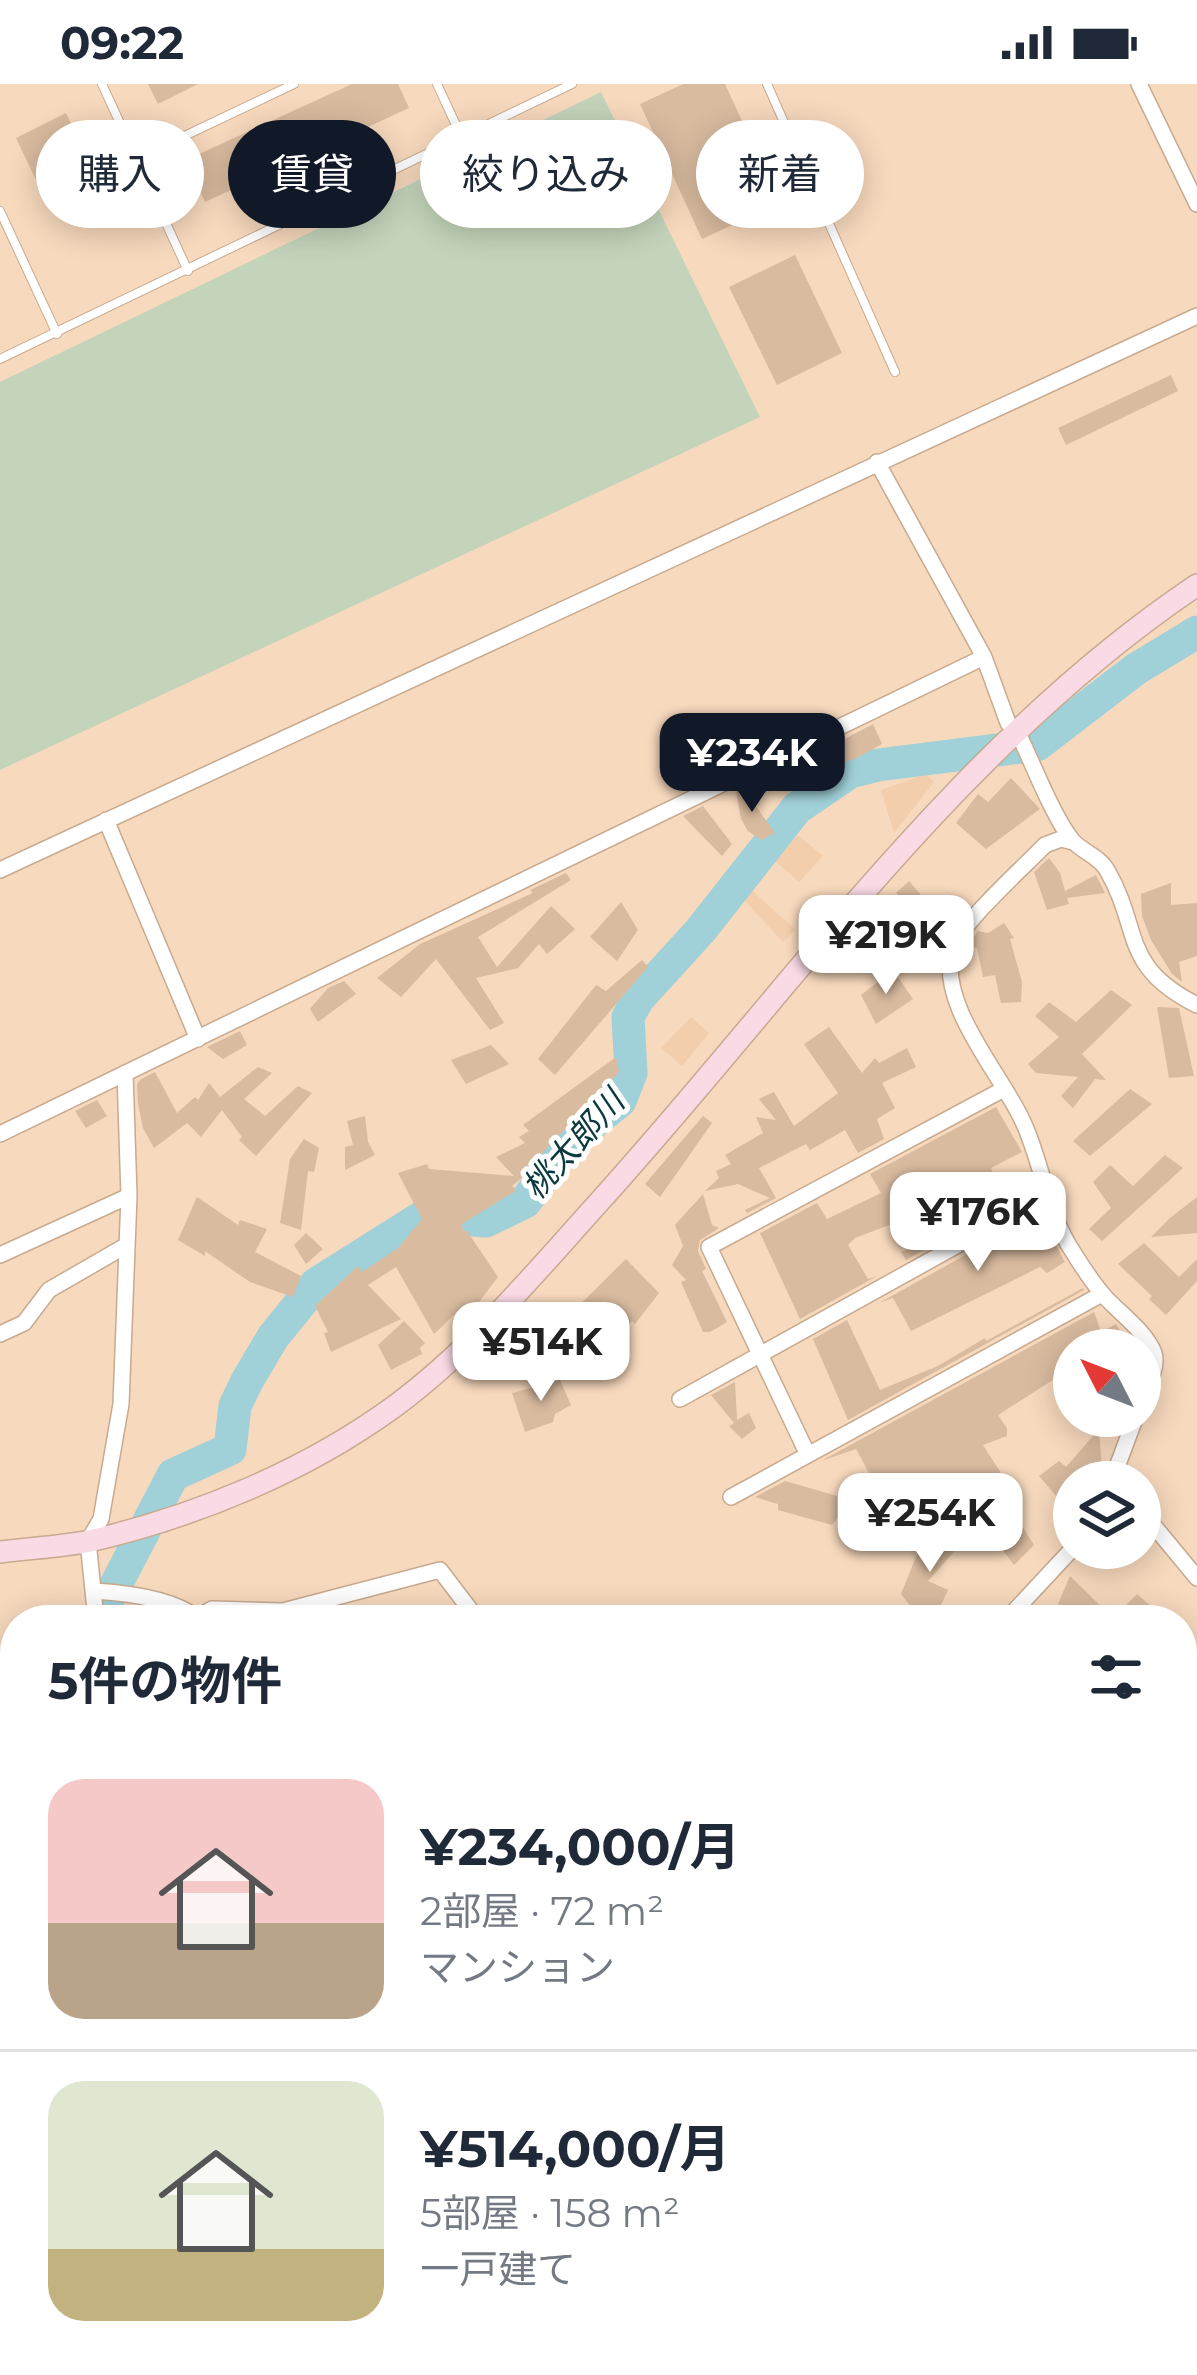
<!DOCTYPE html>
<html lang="ja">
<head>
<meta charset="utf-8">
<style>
  :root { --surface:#fff; --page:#f6f6f7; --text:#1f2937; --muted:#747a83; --line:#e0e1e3; --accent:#111827 }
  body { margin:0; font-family:Montserrat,"Noto Sans JP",sans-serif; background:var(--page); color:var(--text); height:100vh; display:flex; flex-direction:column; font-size:45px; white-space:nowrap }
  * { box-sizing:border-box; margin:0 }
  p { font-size:39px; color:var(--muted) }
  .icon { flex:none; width:66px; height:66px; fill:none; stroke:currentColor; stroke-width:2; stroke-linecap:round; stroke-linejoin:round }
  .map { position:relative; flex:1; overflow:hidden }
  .panel { position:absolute; left:0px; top:1521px; width:1197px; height:771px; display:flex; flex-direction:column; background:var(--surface); border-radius:48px 48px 0 0; box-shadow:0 6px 30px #0003 }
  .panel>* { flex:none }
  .hud { position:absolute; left:36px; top:36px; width:1125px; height:108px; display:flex; gap:24px }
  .needle { width:78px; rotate:312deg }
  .tools { position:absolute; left:1053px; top:1245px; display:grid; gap:24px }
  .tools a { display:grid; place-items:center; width:108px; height:108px; border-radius:50%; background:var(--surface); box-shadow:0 6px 30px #0003; font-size:60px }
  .price { position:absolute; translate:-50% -102px; padding:0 27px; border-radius:24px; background:#fff; color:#222; font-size:39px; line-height:78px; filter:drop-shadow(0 3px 6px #0008) }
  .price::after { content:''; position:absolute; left:50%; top:72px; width:36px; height:27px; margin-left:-18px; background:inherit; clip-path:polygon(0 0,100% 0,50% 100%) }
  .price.active { background:var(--accent); color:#fff }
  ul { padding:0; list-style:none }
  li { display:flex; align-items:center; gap:36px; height:300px; padding:0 48px }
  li+li { border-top:3px solid var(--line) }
  li span { display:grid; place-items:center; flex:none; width:336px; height:240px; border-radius:36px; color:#555 }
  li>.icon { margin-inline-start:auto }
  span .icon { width:144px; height:144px; fill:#fffc; stroke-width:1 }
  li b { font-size:51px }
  h2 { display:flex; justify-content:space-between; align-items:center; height:144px; padding:0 48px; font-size:51px }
  .chip { padding:0 42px; border-radius:54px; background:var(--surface); box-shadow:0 6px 30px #0003; font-size:42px; line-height:108px }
  .chip.active { background:var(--accent); color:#fff }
  .status { display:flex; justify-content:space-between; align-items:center; height:84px; padding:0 60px; background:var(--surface); direction:ltr }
  .status svg { height:33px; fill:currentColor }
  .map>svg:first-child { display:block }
</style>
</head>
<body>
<div class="status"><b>09:22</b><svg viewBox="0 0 49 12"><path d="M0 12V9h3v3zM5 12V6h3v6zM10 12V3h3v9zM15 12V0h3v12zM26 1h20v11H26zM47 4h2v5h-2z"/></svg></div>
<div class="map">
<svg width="1197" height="2291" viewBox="0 0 1197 2291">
  <rect width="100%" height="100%" fill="#f7d9bd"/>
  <!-- built -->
  <path fill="#f2cead" d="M926 690 934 698 894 749 881 706Z
    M798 751 823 772 799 798 774 776Z
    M750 805 796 846 783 858 742 814Z
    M691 933 709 949 682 982 661 964Z"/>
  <!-- green -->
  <path fill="#c4d4bb" d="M601 8 760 333 0 686V298Z"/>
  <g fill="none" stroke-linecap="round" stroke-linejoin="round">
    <!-- river -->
    <path stroke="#a0d0d8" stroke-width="33" d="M108 1536 107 1518 173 1391 230 1365 235 1322 247 1297 273 1253 316 1200 424 1132 486 1137 525 1118 569 1058 620 1017 631 989 628 933 638 915 700 847 797 724 850 688 878 681 1037 661 1136 585 1197 548
      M0 1902 15 1872"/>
  </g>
  <!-- building -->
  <path fill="#d9bb9f" d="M148 0H198L158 20Z
    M352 0H398L409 24 205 118 186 76Z
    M683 0H725L780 119 702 155 640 20Z
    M66 29 89 76 70 85 76 98 63 104 54 87 36 96 16 54Z
    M795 171 842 269 777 301 729 203Z
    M1171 291 1178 307 1066 361 1058 344Z
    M873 640 882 660 855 675 830 681 833 686 814 695 783 706 778 690Z
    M1011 694 1040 725 986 765 956 739 978 710 988 718Z
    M749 700 753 718 775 749 761 756 748 747 741 735 736 707Z
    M703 722 732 760 722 772 683 732Z
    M1049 774 1060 789 1065 807 1096 791 1105 809 1067 814 1069 820 1047 826 1034 788Z
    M566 789 571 796 478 853 497 883 551 822 575 845 547 870 539 860 518 884 476 894 504 939 490 946 436 875 401 913 377 894 420 860 533 809 530 806Z
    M909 797 921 811 946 820 945 854 923 853 927 840 896 809Z
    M1171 799V821L1197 819V872L1179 878 1182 898 1172 890 1151 856 1142 832 1141 810Z
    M621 818 638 846 617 877 590 853Z
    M1004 839 1014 854 1010 855 1022 898 1021 918 1001 919 995 891 983 893 977 864 967 862 978 847 988 849Z
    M642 876 648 883 555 991 538 975 596 901 606 907Z
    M893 886 913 915 876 940 861 911Z
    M344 897 356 910 318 938 310 925 328 904Z
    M1111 906 1132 921 1082 970 1106 996 1095 995 1073 1024 1061 1012 1078 993 1036 989 1028 980 1059 953 1035 932 1049 918 1076 938Z
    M1157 923 1179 924 1194 992 1169 994Z
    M829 943 862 989 875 974 879 979 907 964 916 983 882 999 895 1024 877 1035 884 1055 858 1069 845 1046 810 1066 806 1060 759 1084 776 1114 747 1129 745 1126 770 1114 738 1100 705 1107 719 1094 716 1087 731 1080 725 1071 763 1049 756 1033 776 1036 759 1015 774 1008 794 1042 838 1009 804 960Z
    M240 947 247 961 223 975 207 963Z
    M491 961 509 980 466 1000 451 976Z
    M616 973 619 988 531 1081 533 1085 512 1102 517 1106 462 1140 463 1147H467L498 1193 469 1231 463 1222 434 1250 396 1183 368 1201 401 1235 331 1268 324 1249 328 1248 315 1222 358 1182 362 1188 398 1164 422 1135 398 1089 427 1080 429 1085 514 1092 496 1073 525 1059 519 1053 529 1047 523 1041Z
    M258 983 272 989 244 1015 265 1032 298 1002 312 1009 256 1072 239 1056 242 1053 222 1026 201 1053 187 1039 154 1064 143 1044 138 1020 137 1000 141 995 155 988 177 1029 195 1013 198 1016 209 999 220 1013Z
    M1130 1005 1152 1020 1090 1072 1073 1057Z
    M97 1016 107 1032 86 1044 75 1027Z
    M996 1023 1022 1068 991 1084 1005 1121 1010 1118 906 1176 901 1168 917 1162 902 1136 855 1154 848 1161 868 1195 877 1192 800 1235 760 1149 817 1119 827 1135 881 1109 870 1090Z
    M365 1032 368 1058 375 1071 345 1086V1063L353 1061 347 1037Z
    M703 1032 712 1039 660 1113 645 1100Z
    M304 1055 319 1064 314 1088 308 1087 301 1146 280 1139 290 1075Z
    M1165 1071 1183 1084 1102 1157 1089 1145 1111 1124 1093 1098 1110 1081 1133 1102Z
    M703 1110 712 1141 719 1144 700 1156 698 1167 706 1185 702 1187 727 1238 710 1248H703L681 1198 686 1196 672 1181 683 1162 675 1141Z
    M197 1113 238 1141 240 1136 267 1145 255 1168 301 1192 293 1213 250 1198 205 1167V1172L178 1156Z
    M1197 1113V1149L1151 1153 1170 1134Z
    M1041 1129 1043 1135 1023 1142 1052 1154 1065 1178 1047 1189 1040 1183 911 1247 893 1214 879 1219Z
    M306 1149 323 1165 306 1180 294 1161Z
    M1144 1159 1179 1193 1197 1175V1197L1166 1231 1149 1215 1152 1212 1118 1180Z
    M626 1175 659 1209 635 1240 632 1237 587 1283 550 1250Z
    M1083 1204 1084 1206 848 1336 813 1255 847 1236 880 1306 938 1282 985 1254 986 1257Z
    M1094 1228 1101 1248 1116 1240 1126 1257 1113 1266H1074V1298L1066 1304 1056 1294 998 1331 1007 1344V1352L983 1361 1006 1397 991 1404 989 1400 933 1430 920 1412 899 1444 856 1365 821 1377Z
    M404 1237 425 1259 420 1264 422 1270 391 1286 378 1261Z
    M560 1296 571 1321 555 1330 553 1338 525 1348 512 1309Z
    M735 1298 737 1336 749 1329 756 1344 742 1355 729 1342 734 1339 711 1311Z
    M1099 1345 1102 1385 1090 1398H1074V1408L1063 1420 1039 1392 1059 1377 1066 1383Z
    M785 1397 841 1413 851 1418 832 1441 778 1426V1420L755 1413Z
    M1007 1418 1034 1461 1014 1481 991 1451 1002 1441 991 1431Z
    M956 1442 967 1453 928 1497 948 1506 934 1536H922L901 1510 920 1463 924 1465Z
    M1070 1492 1113 1534 1137 1510 1152 1523 1116 1536H1077L1058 1520Z"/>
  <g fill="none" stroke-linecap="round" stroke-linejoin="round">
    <defs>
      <path id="lane" d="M102 0 188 187
        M437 0 462 54
        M767 0 895 288
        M136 75 294 0
        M0 127 57 250
        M0 275 572 0"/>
      <path id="street" d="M1139 0 1197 120
        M877 378 984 573 1008 639 1017 647C1032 677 1052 731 1072 756 1082 768 1099 772 1107 786 1142 847 1120 882 1197 921
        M106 736 198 955
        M1073 758 1061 755 1045 761C1024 783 962 838 953 864 935 920 1005 994 1024 1040 1043 1082 1047 1129 1073 1168 1083 1184 1093 1200 1106 1214 1121 1230 1146 1248 1154 1269 1159 1284 1145 1307 1140 1321
        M0 786 1197 232
        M0 1050 984 573
        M0 1171 129 1112
        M0 1250 24 1239 49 1206 127 1161
        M680 1315 1046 1112
        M808 1371 709 1163 1002 1006
        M1120 1398 1117 1383 1136 1332
        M731 1413 1102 1210
        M1140 1425 1197 1494
        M95 1507C127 1509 172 1514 197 1534L212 1525 283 1527 440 1486 478 1536
        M96 1536 88 1457 101 1435 121 1320 129 1112 125 989
        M1006 1536 1074 1463
        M0 1619 15 1590
        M0 1874 15 1840
        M172 2291 180 2277"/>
      <path id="secondary" d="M0 1468C30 1464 61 1463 90 1457 197 1432 306 1387 395 1322 473 1264 535 1189 600 1117 790 907 958 661 1197 501
        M0 2206 15 2224
        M59 2277 71 2291"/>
    </defs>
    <!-- lane casing -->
    <use href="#lane" stroke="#c7aa90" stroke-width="10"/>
    <!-- street casing -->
    <use href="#street" stroke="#c7aa90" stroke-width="18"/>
    <!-- secondary casing -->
    <use href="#secondary" stroke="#c7aa90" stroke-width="24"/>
    <!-- lane -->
    <use href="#lane" stroke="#fff" stroke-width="8"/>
    <!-- street -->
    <use href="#street" stroke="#fff" stroke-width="15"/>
    <!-- secondary -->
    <use href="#secondary" stroke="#fadae4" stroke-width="21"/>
  </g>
  <g text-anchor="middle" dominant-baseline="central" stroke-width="10" stroke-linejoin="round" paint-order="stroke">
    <!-- water labels -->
    <g font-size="33" font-style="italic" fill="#0b393f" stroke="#fff">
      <text transform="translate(573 1060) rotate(-48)">桃太郎川</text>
    </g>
  </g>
</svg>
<div class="tools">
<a><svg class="needle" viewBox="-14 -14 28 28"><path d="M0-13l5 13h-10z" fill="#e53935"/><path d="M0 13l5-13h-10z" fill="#747a83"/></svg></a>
<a><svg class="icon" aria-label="layers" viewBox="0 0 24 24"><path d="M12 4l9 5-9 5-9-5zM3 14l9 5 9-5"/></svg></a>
</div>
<b class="price active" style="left:752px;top:731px">¥234K</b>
<b class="price" style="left:886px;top:913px">¥219K</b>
<b class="price" style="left:978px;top:1190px">¥176K</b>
<b class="price" style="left:541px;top:1320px">¥514K</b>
<b class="price" style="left:930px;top:1491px">¥254K</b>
<div class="hud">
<a class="chip">購入</a>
<a class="chip active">賃貸</a>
<a class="chip">絞り込み</a>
<a class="chip">新着</a>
</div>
<section class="panel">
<h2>5件の物件<svg class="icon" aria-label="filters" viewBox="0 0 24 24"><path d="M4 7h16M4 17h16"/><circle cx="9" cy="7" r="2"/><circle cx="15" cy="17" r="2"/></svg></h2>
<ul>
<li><span style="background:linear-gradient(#f6c9c9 60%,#b9a48a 0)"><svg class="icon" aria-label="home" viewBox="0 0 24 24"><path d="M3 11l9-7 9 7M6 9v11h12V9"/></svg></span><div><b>¥234,000/月</b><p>2部屋 · 72 m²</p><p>マンション</p></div></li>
<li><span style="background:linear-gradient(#dfe7d0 70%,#c2b280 0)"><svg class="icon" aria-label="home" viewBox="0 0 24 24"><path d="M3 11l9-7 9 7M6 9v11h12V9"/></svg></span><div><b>¥514,000/月</b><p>5部屋 · 158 m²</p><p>一戸建て</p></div></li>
</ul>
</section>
</div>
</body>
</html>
